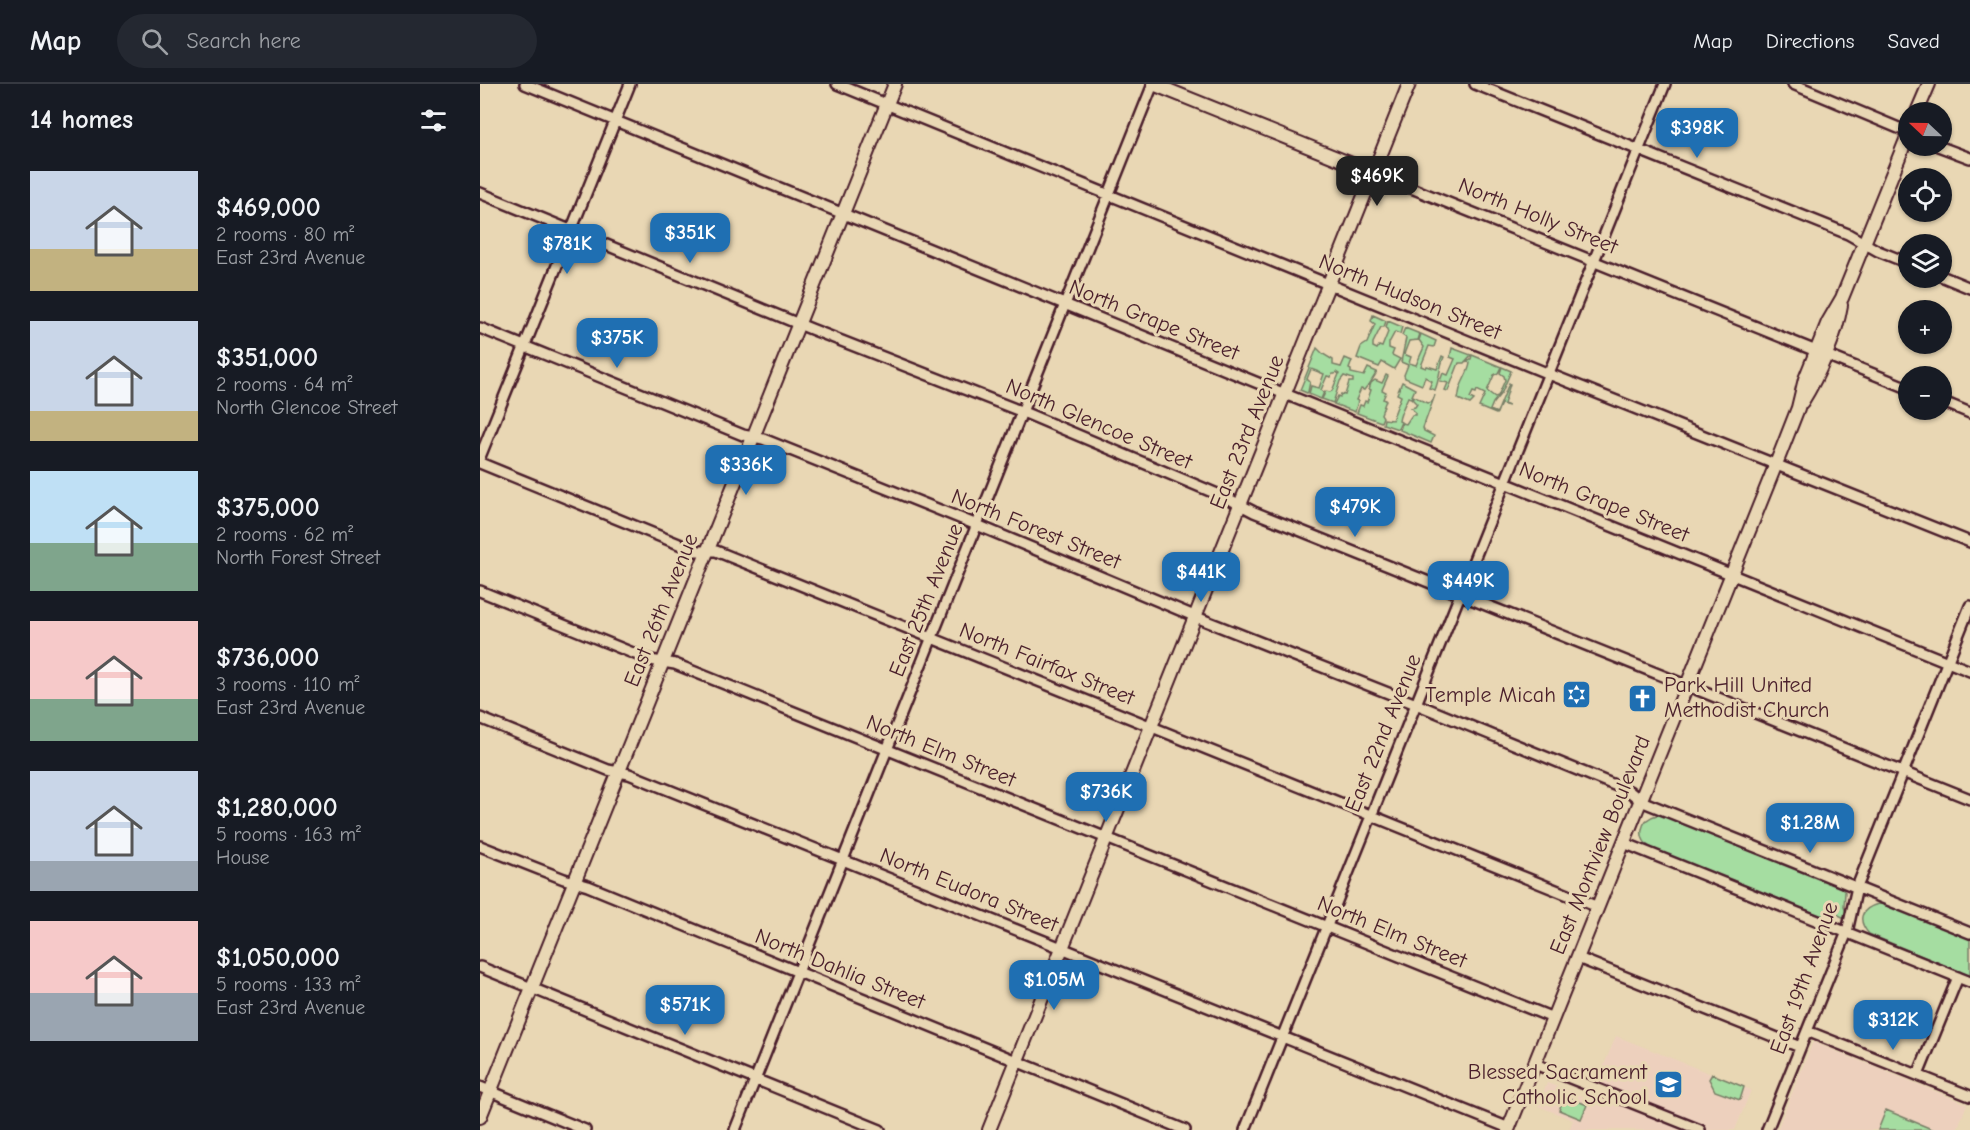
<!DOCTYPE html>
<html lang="en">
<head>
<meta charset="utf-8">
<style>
  :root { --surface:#171b24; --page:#242831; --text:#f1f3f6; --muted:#9ea1a6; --line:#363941; --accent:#1f6fb2 }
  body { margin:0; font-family:"Comic Neue",sans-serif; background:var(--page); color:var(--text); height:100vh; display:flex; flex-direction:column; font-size:22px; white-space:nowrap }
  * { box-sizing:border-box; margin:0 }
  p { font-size:20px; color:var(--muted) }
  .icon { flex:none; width:33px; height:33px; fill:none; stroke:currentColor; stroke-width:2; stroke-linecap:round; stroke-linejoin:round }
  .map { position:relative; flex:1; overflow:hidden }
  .details { display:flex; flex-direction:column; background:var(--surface); width:480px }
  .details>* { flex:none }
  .needle { width:39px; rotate:292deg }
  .buttons { position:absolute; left:1418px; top:18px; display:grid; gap:12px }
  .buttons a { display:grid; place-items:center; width:54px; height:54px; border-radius:50%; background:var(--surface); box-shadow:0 2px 4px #0004; font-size:30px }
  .price { position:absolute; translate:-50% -51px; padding:0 14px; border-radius:12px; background:var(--accent); color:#fff; font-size:20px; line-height:39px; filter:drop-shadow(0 2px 3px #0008) }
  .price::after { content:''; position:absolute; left:50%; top:36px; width:18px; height:14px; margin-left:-9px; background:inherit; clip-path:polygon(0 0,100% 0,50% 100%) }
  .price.active { background:#222; color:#fff }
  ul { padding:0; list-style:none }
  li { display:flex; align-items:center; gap:18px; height:150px; padding:0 30px }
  li span { display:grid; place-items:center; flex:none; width:168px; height:120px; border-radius:0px; color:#555 }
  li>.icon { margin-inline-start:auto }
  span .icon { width:72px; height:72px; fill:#fffc; stroke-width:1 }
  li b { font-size:26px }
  h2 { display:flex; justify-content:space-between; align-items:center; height:72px; padding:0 30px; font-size:26px }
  header { display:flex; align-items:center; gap:36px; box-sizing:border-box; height:84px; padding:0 30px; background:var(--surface); border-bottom:2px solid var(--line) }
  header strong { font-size:28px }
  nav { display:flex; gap:33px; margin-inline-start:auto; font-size:21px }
  .search { width:420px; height:54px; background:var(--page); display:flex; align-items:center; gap:15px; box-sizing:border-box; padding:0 21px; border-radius:33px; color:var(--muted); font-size:22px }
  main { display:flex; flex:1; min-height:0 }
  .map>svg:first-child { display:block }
</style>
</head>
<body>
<header>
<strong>Map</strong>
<div class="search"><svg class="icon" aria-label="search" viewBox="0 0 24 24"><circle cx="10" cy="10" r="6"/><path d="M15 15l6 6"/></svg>Search here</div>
<nav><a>Map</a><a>Directions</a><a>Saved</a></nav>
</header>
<main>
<section class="details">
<h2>14 homes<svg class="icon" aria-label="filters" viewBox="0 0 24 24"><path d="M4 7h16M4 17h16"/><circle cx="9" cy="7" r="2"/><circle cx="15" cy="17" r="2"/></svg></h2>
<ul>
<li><span style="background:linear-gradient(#c9d6e8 65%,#c2b280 0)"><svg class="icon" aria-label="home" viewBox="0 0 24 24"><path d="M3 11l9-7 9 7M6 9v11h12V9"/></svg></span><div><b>$469,000</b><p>2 rooms · 80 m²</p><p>East 23rd Avenue</p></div></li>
<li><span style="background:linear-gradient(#c9d6e8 75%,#c2b280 0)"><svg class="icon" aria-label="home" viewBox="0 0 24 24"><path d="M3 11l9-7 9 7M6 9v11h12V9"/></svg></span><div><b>$351,000</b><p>2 rooms · 64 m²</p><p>North Glencoe Street</p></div></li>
<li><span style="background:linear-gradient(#bfe0f5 60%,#7fa58c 0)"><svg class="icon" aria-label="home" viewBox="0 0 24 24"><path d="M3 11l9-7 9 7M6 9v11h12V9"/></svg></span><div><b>$375,000</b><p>2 rooms · 62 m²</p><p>North Forest Street</p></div></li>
<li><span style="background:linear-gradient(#f6c9c9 65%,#7fa58c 0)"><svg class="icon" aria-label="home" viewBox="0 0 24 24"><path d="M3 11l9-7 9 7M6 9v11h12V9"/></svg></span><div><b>$736,000</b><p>3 rooms · 110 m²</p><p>East 23rd Avenue</p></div></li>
<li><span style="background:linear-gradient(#c9d6e8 75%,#9aa5b1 0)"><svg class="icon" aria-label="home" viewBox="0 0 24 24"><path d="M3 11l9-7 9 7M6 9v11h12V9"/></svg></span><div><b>$1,280,000</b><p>5 rooms · 163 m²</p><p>House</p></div></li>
<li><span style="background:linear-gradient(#f6c9c9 60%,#9aa5b1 0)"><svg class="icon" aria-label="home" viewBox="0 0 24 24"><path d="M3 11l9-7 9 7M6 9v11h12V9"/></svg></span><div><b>$1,050,000</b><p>5 rooms · 133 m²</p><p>East 23rd Avenue</p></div></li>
</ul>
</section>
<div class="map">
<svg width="1490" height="1046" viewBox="0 0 1490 1046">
  <rect width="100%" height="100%" fill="#e9d7b4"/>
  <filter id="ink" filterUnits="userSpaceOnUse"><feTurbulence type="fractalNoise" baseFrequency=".0167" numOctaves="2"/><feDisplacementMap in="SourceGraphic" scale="12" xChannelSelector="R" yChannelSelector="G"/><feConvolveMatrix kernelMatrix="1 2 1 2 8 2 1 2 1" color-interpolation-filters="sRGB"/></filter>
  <g filter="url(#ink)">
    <!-- built -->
    <path fill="#edd0bd" d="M1136 952 1271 1006 1255 1046H1089L1093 1036 1058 1022 1067 999 1110 1015Z
      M1333 958 1487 1020 1477 1046H1297Z"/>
    <!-- green -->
    <path fill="#a5dda1" stroke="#787e66" stroke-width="1.5" d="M893 231 906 237 904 243H901L893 259V263L897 265 899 262 902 263 908 248 906 243 908 237 922 243 920 250 915 248 909 259V264L914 266 912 271 920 275 914 285 902 278 899 283 877 274 881 263 887 259 895 240 891 237Z
      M925 244 940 250 938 256 929 257 924 270 931 273 929 279 936 281 944 263 939 256 941 250 956 257 954 263 949 262 941 282 946 284 947 282 957 285 962 272 964 273C959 284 960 294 955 306L949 304 952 297 945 293 942 301 925 294 924 291 928 281 921 278 926 254 922 251Z
      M837 264 843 270 853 276V281L861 283 865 274 872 277 869 285 871 286V289L884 292 888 284 897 288 889 301H888L884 306 881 305 876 316 878 317 875 328 854 320 858 312 860 313 861 310 865 311 869 298H873V295L864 292 860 297 853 319 842 315 846 307 850 308 852 307 859 290 856 288 855 290H852L851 293 847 292 841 306 844 308 841 315 829 310 831 302 839 304 844 290 831 285 827 295 830 298 828 308 827 309 820 306Z
      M972 264 991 271 984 279H979L968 307 965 306 968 299 960 297 963 289 968 291 975 275 970 273Z
      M992 271 1021 283 1018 289 1014 291 1007 307 1015 313 1018 312 1025 296 1024 292 1020 289 1022 283 1031 287 1022 308 1013 319 1010 326 1017 329 1029 299 1030 300 1024 320 1029 322 1021 320 1016 330 999 323 1005 310 997 306 996 309 993 308 990 314 994 316 990 320 978 315C979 312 979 308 980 305 982 297 989 288 990 279L986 277 991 275Z
      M906 291 908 292 902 306 906 308 903 315 906 316 901 330 903 333 901 338 877 329 880 321 883 322 885 317 887 318 891 306 889 305 891 299 895 296 902 299Z
      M922 298 935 305 931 314 928 313C925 320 920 329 919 337L921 338 918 345 903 340 904 335 912 336 921 312 917 310Z
      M955 311 943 344 944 347 954 352 951 359 920 346 922 339 926 340 932 331H935V328L931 324 935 323 937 320 932 315 933 312 948 319 952 318Z
      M1177 731 1187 732 1359 802 1365 808 1364 823 1370 837 1357 830 1347 834 1341 832 1171 764C1156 754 1160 735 1177 731Z
      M1398 820 1409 821 1490 853V892L1389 850C1377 836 1380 825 1398 820Z
      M1232 990 1264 1003 1260 1016 1235 1007 1229 995Z
      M1085 1012 1107 1021 1101 1035 1079 1026Z
      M1406 1026 1454 1046H1398Z"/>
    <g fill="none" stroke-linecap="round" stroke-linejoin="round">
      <defs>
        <path id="street" d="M45 0 800 308 1490 587
          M357 0 1069 290 1490 458
          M995 0 1368 150 1398 167 1428 179
          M1313 0 1428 48
          M1458 62 1490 74
          M894 89 1428 304
          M0 109 331 245 543 328 749 415 774 428 1490 715
          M1461 192 1490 204
          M0 244 263 351 283 355 497 441 726 537 936 620 1149 707 1161 717 1490 849
          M1461 317 1490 329
          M0 373 150 0
          M0 379 216 467H236L1118 823
          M0 507 170 576 195 580 1073 934
          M0 634 128 686 149 690 1029 1044
          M1144 759 1490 898
          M0 762 84 795 108 802 705 1046
          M1098 874 1320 963
          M0 883 400 1046
          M1327 947 1490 1012
          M1055 980 1220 1046
          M1438 991 1478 893
          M0 1003 105 1046
          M255 1046 673 0
          M765 1046 1185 0
          M1287 1046 1367 848 1377 803 1490 522"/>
        <path id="secondary" d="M673 0 894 89
          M1437 28 1449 0
          M1322 318C1339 291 1356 252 1361 221
          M0 1033 415 0
          M509 1046 929 0
          M1028 1046 1300 370 1318 324 1325 295 1348 238 1362 214 1428 51"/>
      </defs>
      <!-- street casing -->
      <use href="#street" stroke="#4a1f2b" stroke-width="14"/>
      <!-- secondary casing -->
      <use href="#secondary" stroke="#4a1f2b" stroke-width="16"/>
      <!-- street -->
      <use href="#street" stroke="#e9d7b4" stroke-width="9"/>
      <!-- secondary -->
      <use href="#secondary" stroke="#e9d7b4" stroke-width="12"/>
    </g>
  </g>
  <!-- icons -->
  <defs>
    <symbol id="synagogue-square" viewBox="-11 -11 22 22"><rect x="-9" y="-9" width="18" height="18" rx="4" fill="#1f6fb2" stroke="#e9d7b4"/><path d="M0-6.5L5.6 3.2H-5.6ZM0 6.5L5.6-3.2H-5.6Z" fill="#fff"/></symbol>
    <symbol id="church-square" viewBox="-11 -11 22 22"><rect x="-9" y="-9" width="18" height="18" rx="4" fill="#1f6fb2" stroke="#e9d7b4"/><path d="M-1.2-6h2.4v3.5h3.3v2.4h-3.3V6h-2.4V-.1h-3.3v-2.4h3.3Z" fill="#fff"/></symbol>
    <symbol id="school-square" viewBox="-11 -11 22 22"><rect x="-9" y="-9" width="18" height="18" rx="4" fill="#1f6fb2" stroke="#e9d7b4"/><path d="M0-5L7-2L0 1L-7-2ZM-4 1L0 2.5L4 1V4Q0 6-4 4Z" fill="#fff"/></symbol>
  </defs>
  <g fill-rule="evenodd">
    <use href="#synagogue-square" x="1080" y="594" width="33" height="33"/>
    <use href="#church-square" x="1146" y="598" width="33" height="33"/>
    <use href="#school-square" x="1172" y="984" width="33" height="33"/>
  </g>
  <g text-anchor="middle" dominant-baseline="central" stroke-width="6" stroke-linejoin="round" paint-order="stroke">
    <!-- street labels -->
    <g font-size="22" fill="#4a1f2b" stroke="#e9d7b4">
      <text transform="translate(1058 132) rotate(22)">North Holly Street</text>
      <text transform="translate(930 213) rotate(22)">North Hudson Street</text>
      <text transform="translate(674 236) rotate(22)">North Grape Street</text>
      <text transform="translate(619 340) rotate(23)">North Glencoe Street</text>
      <text transform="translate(767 348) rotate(-68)">East 23rd Avenue</text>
      <text transform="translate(1124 418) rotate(22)">North Grape Street</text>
      <text transform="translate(556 445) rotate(22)">North Forest Street</text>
      <text transform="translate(446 516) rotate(-68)">East 25th Avenue</text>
      <text transform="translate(181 526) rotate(-68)">East 26th Avenue</text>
      <text transform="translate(567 580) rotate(22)">North Fairfax Street</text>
      <text transform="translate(903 649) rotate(-68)">East 22nd Avenue</text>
      <text transform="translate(461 667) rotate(22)">North Elm Street</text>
      <text transform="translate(1120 761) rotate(-68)">East Montview Boulevard</text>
      <text transform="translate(489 806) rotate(22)">North Eudora Street</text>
      <text transform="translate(912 848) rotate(22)">North Elm Street</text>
      <text transform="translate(360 885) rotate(22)">North Dahlia Street</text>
      <text transform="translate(1324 894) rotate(-70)">East 19th Avenue</text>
    </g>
    <!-- poi labels -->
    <g font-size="22" fill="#4a1f2b" stroke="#e9d7b4" text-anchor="end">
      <text x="1184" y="601" text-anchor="start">Park Hill United<tspan x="1184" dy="25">Methodist Church</tspan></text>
      <text x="1076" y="611">Temple Micah</text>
      <text x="1167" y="988">Blessed Sacrament<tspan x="1167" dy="25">Catholic School</tspan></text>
    </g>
  </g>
</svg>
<div class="buttons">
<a><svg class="needle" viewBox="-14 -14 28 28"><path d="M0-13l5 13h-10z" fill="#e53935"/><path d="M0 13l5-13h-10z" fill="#9ea1a6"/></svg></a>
<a><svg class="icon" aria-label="locate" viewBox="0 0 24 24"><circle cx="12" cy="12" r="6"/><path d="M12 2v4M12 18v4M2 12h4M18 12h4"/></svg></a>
<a><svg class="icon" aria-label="layers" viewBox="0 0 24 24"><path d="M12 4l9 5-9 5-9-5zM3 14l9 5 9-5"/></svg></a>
<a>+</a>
<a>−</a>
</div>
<b class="price" style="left:1217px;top:75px">$398K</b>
<b class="price active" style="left:897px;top:123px">$469K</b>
<b class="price" style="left:210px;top:180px">$351K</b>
<b class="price" style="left:87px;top:191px">$781K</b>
<b class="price" style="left:137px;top:285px">$375K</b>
<b class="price" style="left:266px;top:412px">$336K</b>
<b class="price" style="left:875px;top:454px">$479K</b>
<b class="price" style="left:721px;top:519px">$441K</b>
<b class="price" style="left:988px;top:528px">$449K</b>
<b class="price" style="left:626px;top:739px">$736K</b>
<b class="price" style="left:1330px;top:770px">$1.28M</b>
<b class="price" style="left:574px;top:927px">$1.05M</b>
<b class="price" style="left:205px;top:952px">$571K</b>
<b class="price" style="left:1413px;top:967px">$312K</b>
</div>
</main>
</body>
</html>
